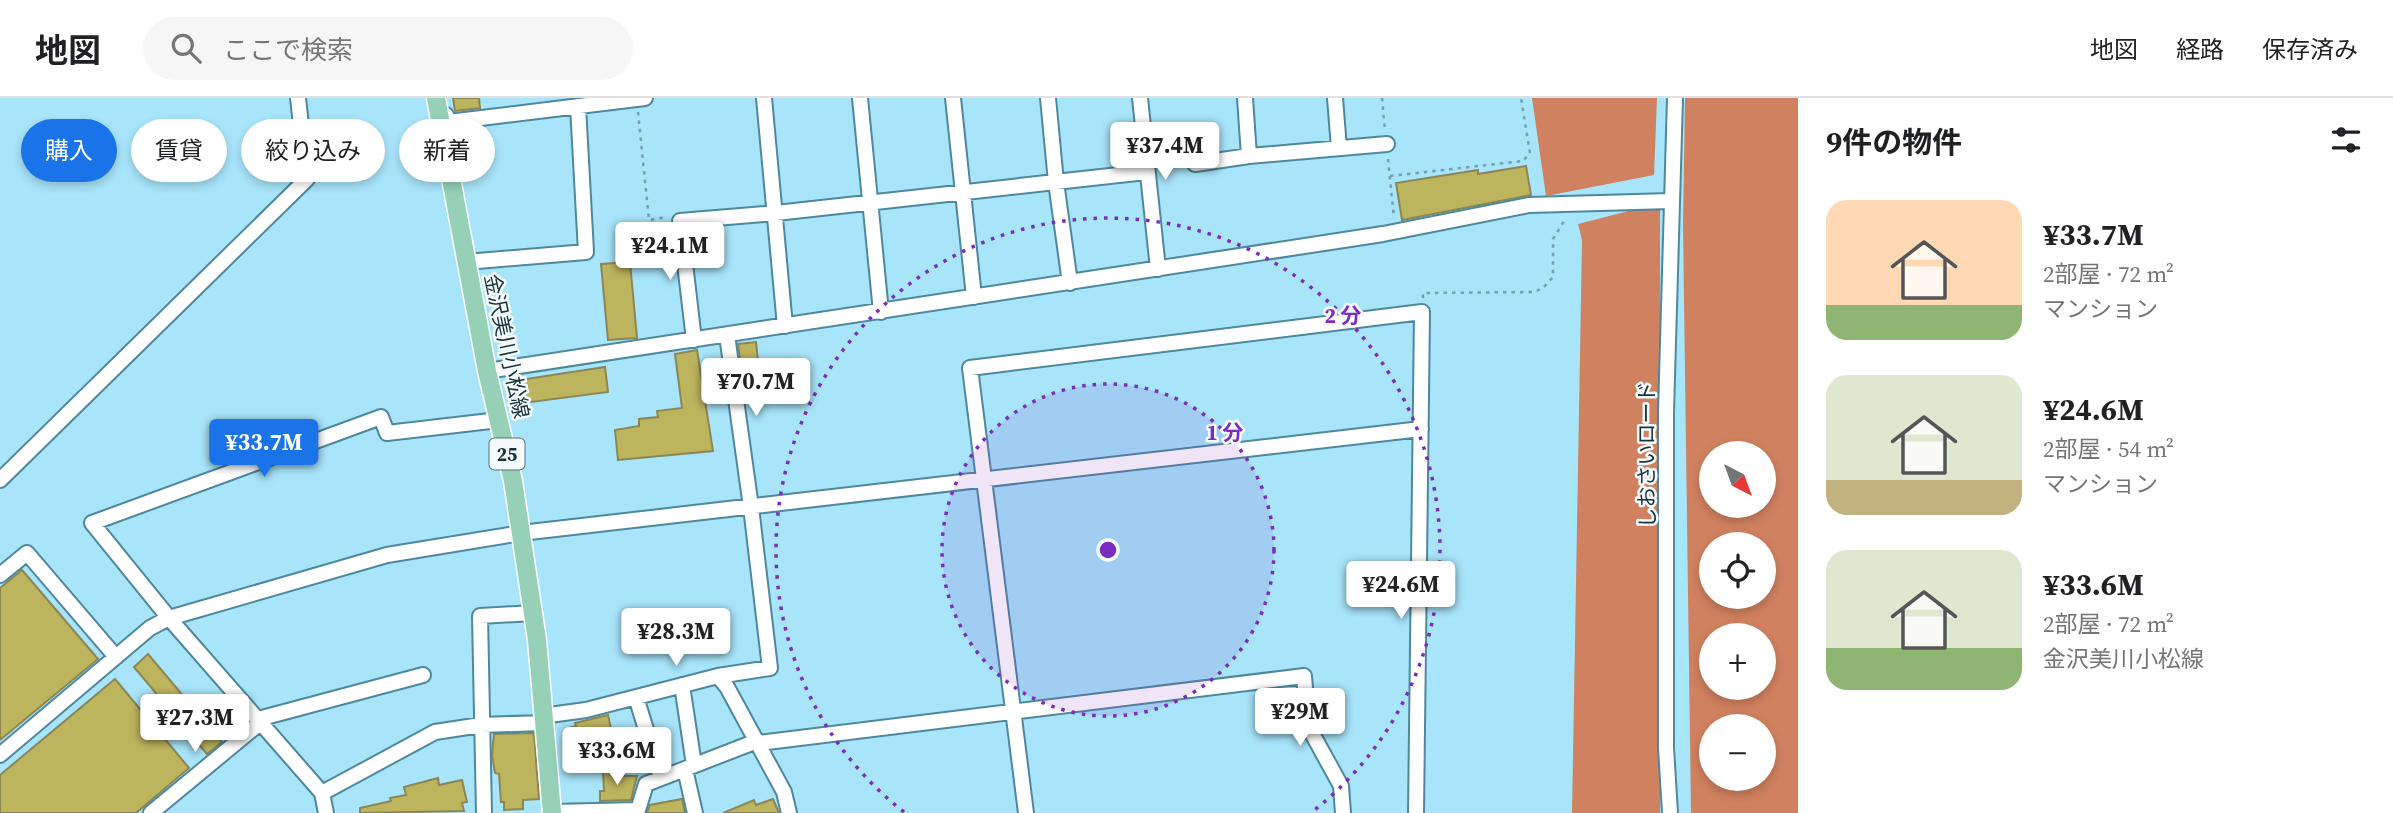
<!DOCTYPE html>
<html lang="ja">
<head>
<meta charset="utf-8">
<style>
  :root { --surface:#fff; --page:#f6f6f6; --text:#202124; --muted:#757577; --line:#e0e0e0; --accent:#1a73e8 }
  body { margin:0; font-family:"Source Serif 4","Noto Sans JP",serif; background:var(--page); color:var(--text); height:100vh; display:flex; flex-direction:column; font-size:26px; white-space:nowrap }
  * { box-sizing:border-box; margin:0 }
  p { font-size:23px; color:var(--muted) }
  .icon { flex:none; width:38px; height:38px; fill:none; stroke:currentColor; stroke-width:2; stroke-linecap:round; stroke-linejoin:round }
  .map { position:relative; flex:1; overflow:hidden }
  .sheet { display:flex; flex-direction:column; background:var(--surface); width:595px }
  .sheet>* { flex:none }
  .guide { position:absolute; left:21px; top:21px; width:665px; height:63px; display:flex; gap:14px }
  .needle { width:46px; rotate:139deg }
  .fabs { position:absolute; left:1699px; top:343px; display:grid; gap:14px }
  .fabs a { display:grid; place-items:center; width:77px; height:77px; border-radius:50%; background:var(--surface); box-shadow:0 4px 10px #0003; font-size:35px }
  .price { position:absolute; translate:-50% -60px; padding:0 16px; border-radius:7px; background:#fff; color:#222; font-size:23px; line-height:46px; filter:drop-shadow(0 2px 4px #0008) }
  .price::after { content:''; position:absolute; left:50%; top:42px; width:21px; height:16px; margin-left:-10px; background:inherit; clip-path:polygon(0 0,100% 0,50% 100%) }
  .price.selected { background:var(--accent); color:#fff }
  ul { padding:0; list-style:none }
  li { display:flex; align-items:center; gap:21px; height:175px; padding:0 28px }
  li span { display:grid; place-items:center; flex:none; width:196px; height:140px; border-radius:21px; color:#555 }
  li>.icon { margin-inline-start:auto }
  span .icon { width:84px; height:84px; fill:#fffc; stroke-width:1 }
  li b { font-size:30px }
  h2 { display:flex; justify-content:space-between; align-items:center; height:84px; padding:0 28px; font-size:30px }
  .pill { padding:0 24px; border-radius:32px; background:var(--surface); box-shadow:0 4px 10px #0003; font-size:24px; line-height:63px }
  .pill.selected { background:var(--accent); color:#fff }
  header { display:flex; align-items:center; gap:42px; box-sizing:border-box; height:98px; padding:0 35px; background:var(--surface); border-bottom:2px solid var(--line) }
  header strong { font-size:33px }
  nav { display:flex; gap:38px; margin-inline-start:auto; font-size:24px }
  .search { width:490px; height:63px; background:var(--page); display:flex; align-items:center; gap:18px; box-sizing:border-box; padding:0 24px; border-radius:38px; color:var(--muted); font-size:26px }
  main { display:flex; flex:1; min-height:0 }
  .map>svg:first-child { display:block }
</style>
</head>
<body>
<header>
<strong>地図</strong>
<div class="search"><svg class="icon" aria-label="search" viewBox="0 0 24 24"><circle cx="10" cy="10" r="6"/><path d="M15 15l6 6"/></svg>ここで検索</div>
<nav><a>地図</a><a>経路</a><a>保存済み</a></nav>
</header>
<main>
<div class="map">
<svg width="1798" height="715" viewBox="0 0 1798 715">
  <rect width="100%" height="100%" fill="#a8e4fa"/>
  <!-- forest -->
  <path fill="#d0815f" fill-rule="evenodd" d="M1532 0H1657L1654 77 1546 98Z
    M1685 0H1798V715H1691L1683 127ZM1764 355V408H1712V355ZM1764 446V499H1712V446ZM1712 537H1764V590H1712ZM1712 628H1764V681H1712Z
    M1660 105V715H1572L1582 142 1578 126Z"/>
  <!-- building -->
  <path fill="#bdb45e" stroke="#8b8655" stroke-width="2" d="M453 0H479L480 10 455 13Z
    M1526 68 1531 97 1402 122 1396 85 1478 72V76Z
    M630 164 637 240 608 242 601 166Z
    M756 244 761 291 744 292 738 246Z
    M697 252 713 353 618 362 615 332 639 328V321L658 319 657 313 682 310 675 256Z
    M605 269 608 294 516 306 513 283Z
    M22 472 98 561 0 642V490Z
    M148 556 222 644 207 656 134 569Z
    M115 581 189 670 136 715H0V677Z
    M608 617 614 645 572 653 568 637H570L569 630 576 628 575 625Z
    M534 635 539 701 523 702V711L504 712V704H501L499 676 495 675 492 658 494 636Z
    M619 673 620 678H637L631 702 600 703V693H604L603 674Z
    M438 680 439 687 462 682 467 704 462 705 464 713 360 715V710L391 703 390 700 406 697 404 689Z
    M682 701 685 715H647L650 707Z
    M773 701 779 715H723L754 702 756 707Z"/>
  <g fill="none" stroke-linecap="round" stroke-linejoin="round">
    <defs>
      <path id="minor" d="M764 0 785 228
        M860 0 881 214
        M953 0 974 199
        M1048 0 1056 84 1070 185
        M1140 0 1158 171
        M1245 0 1249 58
        M1335 0 1339 50
        M446 17 440 25 645 0
        M1195 66 1249 58 1387 46
        M466 164 586 154 578 8
        M694 242 680 123 776 115 1146 74
        M487 273 1383 136 1529 107 1671 103
        M0 382 307 81 298 0
        M0 477 27 455 116 559
        M718 578 770 570 751 409 727 237
        M682 587 694 667
        M636 599 661 680
        M542 618 586 612 718 578 727 589 784 694 789 715
        M258 621 423 577
        M759 645 1304 578 1308 628 1341 688 1343 715
        M0 657 150 530 169 520 387 457 521 435 1421 331
        M685 671 695 715
        M322 695 435 634 481 627 543 625
        M552 714 638 712 646 686 757 643
        M151 715 261 624
        M326 715 322 695 169 520 92 425 381 319 387 335 499 322
        M484 715 480 518 533 515
        M1026 715 970 270 1422 214 1416 715
        M1670 715 1666 650V314L1675 0"/>
      <path id="major" d="M436 0 487 273 513 383 537 542 552 715"/>
    </defs>
    <!-- minor casing -->
    <use href="#minor" stroke="#4e889d" stroke-width="18"/>
    <!-- major casing -->
    <use href="#major" stroke="#fff" stroke-width="21"/>
    <!-- path -->
    <path stroke="#72a1b2" stroke-width="2.5" stroke-dasharray="3.5 5" stroke-linecap="butt" d="M1382 0 1385 33
      M638 14 649 122 667 119
      M1388 61 1394 120
      M1161 72 1182 68
      M1390 78 1523 63 1530 55 1521 0
      M1423 200V195L1535 194 1544 189 1553 179V141L1566 120"/>
    <!-- minor -->
    <use href="#minor" stroke="#fff" stroke-width="14"/>
    <!-- major -->
    <use href="#major" stroke="#95d0b7" stroke-width="18"/>
  </g>
  <!-- distance rings -->
  <circle cx="1108" cy="452" r="166" fill="#7b2cbf" fill-opacity=".12"/>
  <g fill="none" stroke="#7b2cbf" stroke-width="3.5" stroke-dasharray="3.5 7">
    <circle cx="1108" cy="452" r="166"/>
    <path d="M904 714A332 332 0 1 1 1312 714"/>
  </g>
  <g text-anchor="middle" dominant-baseline="central" stroke-width="5" stroke-linejoin="round" paint-order="stroke">
    <!-- shield labels -->
    <rect fill="#f5fbfd" stroke="#5c6f75" stroke-width="2" x="489.5" y="340.5" width="35" height="31" rx="5"/>
    <g font-size="19" font-weight="bold" fill="#1a333b">
      <text x="507" y="356">25</text>
    </g>
    <!-- street labels -->
    <g font-size="21" fill="#1a333b" stroke="#f5fbfd">
      <text transform="translate(507 248) rotate(78)">金沢美川小松線</text>
      <text transform="translate(1646 357) rotate(-90)">しおさいロード</text>
    </g>
  </g>
  <circle cx="1108" cy="452" r="10" fill="#7b2cbf" stroke="#f5fbfd" stroke-width="3.5"/>
  <g font-size="21" text-anchor="middle" font-weight="bold" fill="#7b2cbf" stroke="#f5fbfd" stroke-width="5" stroke-linejoin="round" paint-order="stroke">
    <text x="1343" y="225">2 分</text>
    <text x="1225" y="342">1 分</text>
  </g>
</svg>
<div class="fabs">
<a><svg class="needle" viewBox="-14 -14 28 28"><path d="M0-13l5 13h-10z" fill="#e53935"/><path d="M0 13l5-13h-10z" fill="#757577"/></svg></a>
<a><svg class="icon" aria-label="locate" viewBox="0 0 24 24"><circle cx="12" cy="12" r="6"/><path d="M12 2v4M12 18v4M2 12h4M18 12h4"/></svg></a>
<a>+</a>
<a>−</a>
</div>
<b class="price" style="left:1165px;top:84px">¥37.4M</b>
<b class="price" style="left:670px;top:184px">¥24.1M</b>
<b class="price" style="left:756px;top:320px">¥70.7M</b>
<b class="price selected" style="left:264px;top:381px">¥33.7M</b>
<b class="price" style="left:1401px;top:523px">¥24.6M</b>
<b class="price" style="left:676px;top:570px">¥28.3M</b>
<b class="price" style="left:1300px;top:650px">¥29M</b>
<b class="price" style="left:195px;top:656px">¥27.3M</b>
<b class="price" style="left:617px;top:689px">¥33.6M</b>
<div class="guide">
<a class="pill selected">購入</a>
<a class="pill">賃貸</a>
<a class="pill">絞り込み</a>
<a class="pill">新着</a>
</div>
</div>
<section class="sheet">
<h2>9件の物件<svg class="icon" aria-label="filters" viewBox="0 0 24 24"><path d="M4 7h16M4 17h16"/><circle cx="9" cy="7" r="2"/><circle cx="15" cy="17" r="2"/></svg></h2>
<ul>
<li><span style="background:linear-gradient(#ffd9b3 75%,#8fb573 0)"><svg class="icon" aria-label="home" viewBox="0 0 24 24"><path d="M3 11l9-7 9 7M6 9v11h12V9"/></svg></span><div><b>¥33.7M</b><p>2部屋 · 72 m²</p><p>マンション</p></div></li>
<li><span style="background:linear-gradient(#dfe7d0 75%,#c2b280 0)"><svg class="icon" aria-label="home" viewBox="0 0 24 24"><path d="M3 11l9-7 9 7M6 9v11h12V9"/></svg></span><div><b>¥24.6M</b><p>2部屋 · 54 m²</p><p>マンション</p></div></li>
<li><span style="background:linear-gradient(#dfe7d0 70%,#8fb573 0)"><svg class="icon" aria-label="home" viewBox="0 0 24 24"><path d="M3 11l9-7 9 7M6 9v11h12V9"/></svg></span><div><b>¥33.6M</b><p>2部屋 · 72 m²</p><p>金沢美川小松線</p></div></li>
</ul>
</section>
</main>
</body>
</html>
